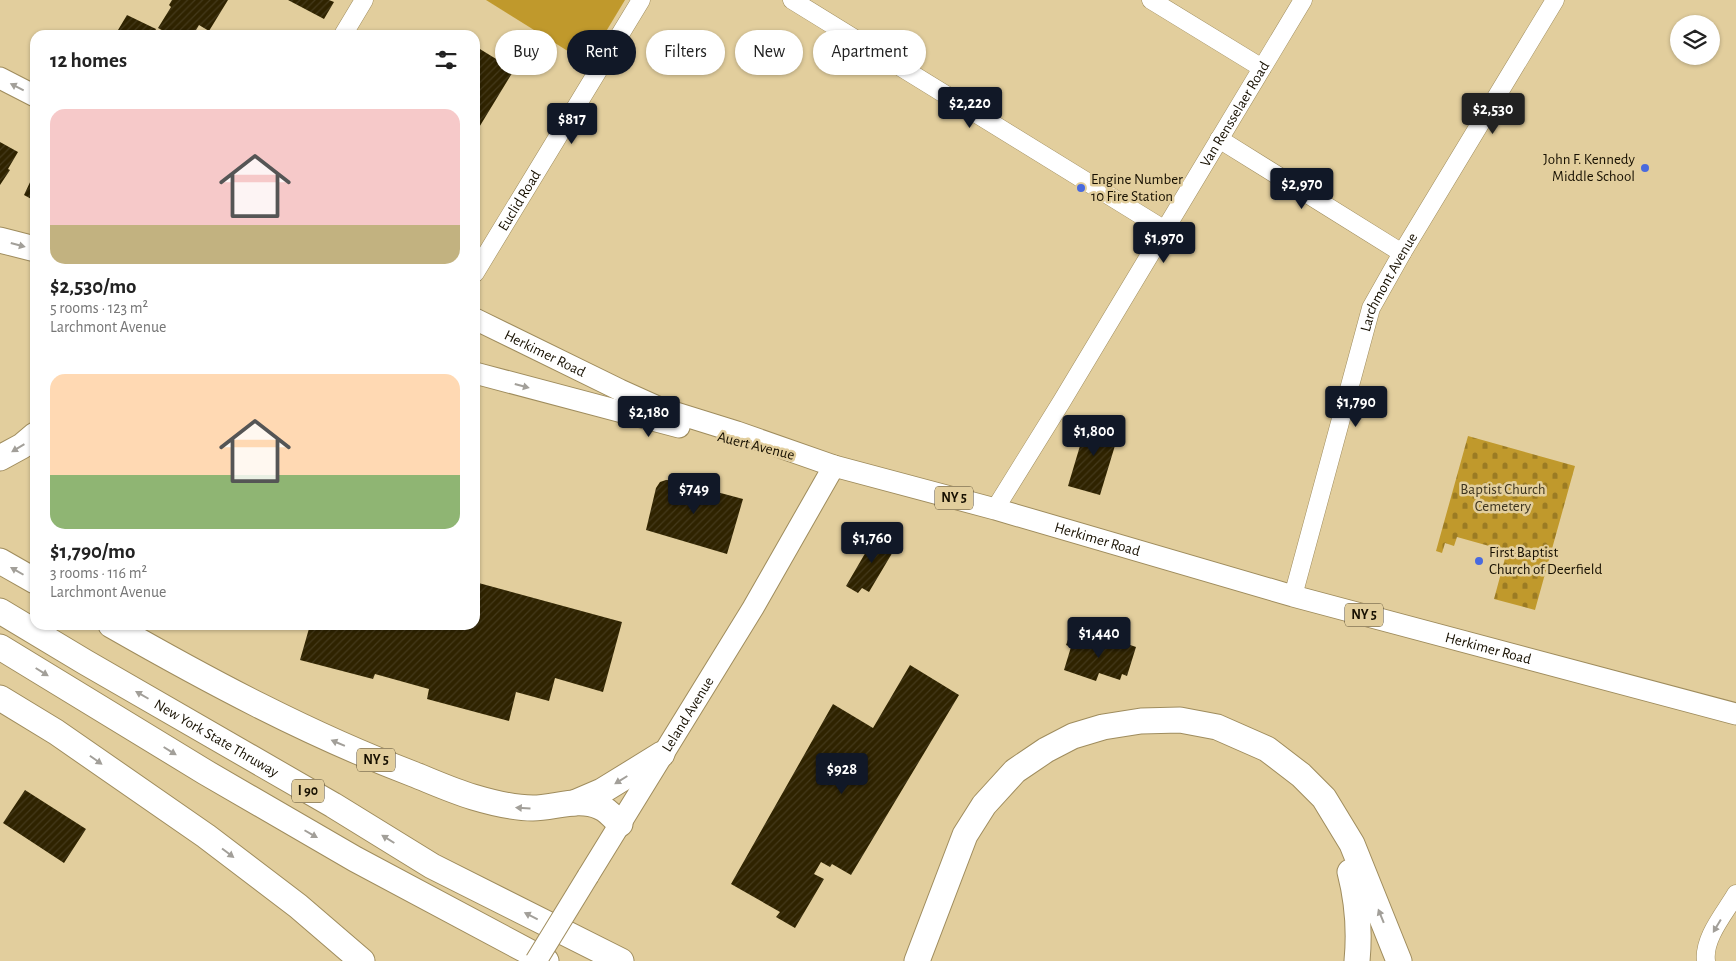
<!DOCTYPE html>
<html lang="en">
<head>
<meta charset="utf-8">
<style>
  :root { --surface:#fff; --page:#f2f2f2; --text:#222; --muted:#767676; --accent:#111827 }
  body { margin:0; font-family:"Alegreya Sans",sans-serif; background:var(--page); color:var(--text); height:100vh; display:flex; flex-direction:column; font-size:19px; white-space:nowrap }
  * { box-sizing:border-box; margin:0 }
  p { font-size:16px; color:var(--muted) }
  .icon { flex:none; width:28px; height:28px; fill:none; stroke:currentColor; stroke-width:2; stroke-linecap:round; stroke-linejoin:round }
  .map { position:relative; flex:1; overflow:hidden }
  .drawer { position:absolute; left:30px; top:30px; width:450px; height:600px; display:flex; flex-direction:column; background:var(--surface); border-radius:15px; box-shadow:0 1px 4px #0004 }
  .drawer>* { flex:none }
  .hud { position:absolute; left:495px; top:30px; width:475px; height:45px; display:flex; gap:10px }
  .tools { position:absolute; left:1670px; top:15px; display:grid; gap:10px }
  .tools a { display:grid; place-items:center; width:50px; height:50px; border-radius:50%; background:var(--surface); box-shadow:0 1px 4px #0004; font-size:25px }
  .price { position:absolute; translate:-50% -42px; padding:0 11px; border-radius:5px; background:var(--accent); color:#fff; font-size:16px; line-height:32px; filter:drop-shadow(0 1px 2px #0008) }
  .price::after { content:''; position:absolute; left:50%; top:30px; width:15px; height:11px; margin-left:-8px; background:inherit; clip-path:polygon(0 0,100% 0,50% 100%) }
  .price.active { background:#222; color:#fff }
  ul { padding:0; list-style:none }
  li { display:grid; align-content:center; gap:10px; height:265px; padding:0 20px }
  li span { display:grid; place-items:center; height:155px; border-radius:15px; color:#555 }
  li>.icon { margin-inline-start:auto }
  span .icon { width:90px; height:90px; fill:#fffc; stroke-width:1 }
  li b { font-size:21px }
  h2 { display:flex; justify-content:space-between; align-items:center; height:60px; padding:0 20px; font-size:21px }
  .pill { padding:0 18px; border-radius:22px; background:var(--surface); box-shadow:0 1px 4px #0004; font-size:18px; line-height:45px }
  .pill.active { background:var(--accent); color:#fff }
  .map>svg:first-child { display:block }
</style>
</head>
<body>
<div class="map">
<svg width="1736" height="961" viewBox="0 0 1736 961">
  <defs>
    <pattern id="cemetery-stones" width="16" height="16" patternUnits="userSpaceOnUse" patternTransform="scale(1.25)"><rect width="16" height="16" fill="#c0992c"/><path d="M2 7V4a2 2 0 0 1 4 0v3zM10 15v-3a2 2 0 0 1 4 0v3z" fill="#9b7b23"/></pattern>
    <pattern id="building-hatch" width="6" height="6" patternUnits="userSpaceOnUse" patternTransform="scale(1.25)"><rect width="6" height="6" fill="#2f2300"/><path d="M-1 1l2-2M0 6l6-6M5 7l2-2" fill="none" stroke="#44391b"/></pattern>
  </defs>
  <rect width="100%" height="100%" fill="#e2ce9d"/>
  <!-- cemetery -->
  <path fill="url(#cemetery-stones)" d="M1468 436 1575 466 1535 610 1494 599 1507 551 1457 537 1454 546 1445 543 1442 553 1436 551Z"/>
  <!-- green -->
  <path fill="#c0992c" d="M486 0H625L587 63Z"/>
  <!-- building -->
  <path fill="url(#building-hatch)" d="M172 0H228L209 31 199 25 193 35H171L158 28 171 7 169 5Z
    M288 0H329L334 2 324 19Z
    M127 15 156 29 153 35H115Z
    M475 46 514 70 475 134Z
    M0 142 18 152 8 169 10 170 0 185Z
    M32 178 35 180V201L24 195Z
    M1088 419 1120 429 1100 495 1068 486Z
    M666 480H672L743 499 727 554 646 530 656 488 660 482Z
    M877 533 897 545 869 592 862 588 858 593 846 586Z
    M475 582 622 622 603 692 555 678 549 701 516 692 509 721 427 699 429 689 375 674 373 679 300 660 310 625H475Z
    M1069 637 1106 649 1110 638 1136 647 1127 676 1122 674 1120 680 1099 673 1096 681 1064 670 1071 647 1066 645Z
    M910 665 959 695 851 875 832 864 830 867 821 862 814 874 824 879 795 928 776 917 780 912 731 884 833 704 873 728Z
    M25 790 86 829 64 863 3 823Z"/>
  <g fill="none" stroke-linecap="round" stroke-linejoin="round">
    <defs>
      <g id="minor">
        <path d="M792 0 1165 230"/>
        <path d="M1151 0 1262 68"/>
        <path d="M343 35 364 0"/>
        <path d="M1219 139 1402 253"/>
        <path id="s1" d="M475 273 641 0"/>
        <path id="s2" d="M995 509 1062 401 1303 0"/>
        <path id="s3" d="M1293 596 1371 308 1402 253 1555 0"/>
        <path d="M1706 961C1703 938 1725 913 1736 894"/>
      </g>
      <g id="major">
        <path d="M0 78 35 96"/>
        <path id="s4" d="M475 319 620 390 660 408 737 432 834 466 995 509 1293 596 1736 714"/>
        <path d="M475 373 679 427"/>
        <path id="s5" d="M588 876 753 608 834 466"/>
      </g>
      <g id="highway">
        <path d="M0 240 35 249"/>
        <path d="M0 458 22 446 35 435"/>
        <path d="M0 561 35 581"/>
        <path id="s6" d="M0 611 85 662 333 805 432 866 621 961"/>
        <path d="M111 625C209 681 308 734 413 774 433 782 453 791 473 797 493 803 512 808 533 808 554 808 579 797 600 807 608 810 614 818 620 824"/>
        <path d="M0 647 205 772 355 859 546 961"/>
        <path d="M0 698 56 732 206 836 298 906 362 961"/>
        <path d="M574 803 602 791 662 754"/>
        <path d="M1350 872C1358 903 1360 929 1357 961"/>
        <path d="M917 961 965 835 984 805 1015 771 1046 750 1073 736 1103 727 1141 721 1180 720 1217 727 1267 749 1301 775 1324 798 1352 844 1399 961"/>
      </g>
    </defs>
    <!-- minor casing -->
    <use href="#minor" stroke="#9f8c5d" stroke-width="19"/>
    <!-- major casing -->
    <use href="#major" stroke="#9f8c5d" stroke-width="23"/>
    <!-- highway casing -->
    <use href="#highway" stroke="#9f8c5d" stroke-width="27"/>
    <!-- minor -->
    <use href="#minor" stroke="#fff" stroke-width="18"/>
    <!-- major -->
    <use href="#major" stroke="#fff" stroke-width="21"/>
    <!-- highway -->
    <use href="#highway" stroke="#fff" stroke-width="25"/>
    <defs>
      <path id="major-bridge" d="M536 961 588 876"/>
    </defs>
    <!-- major-bridge casing -->
    <use href="#major-bridge" stroke="#9f8c5d" stroke-width="23" stroke-linecap="butt"/>
    <!-- major-bridge -->
    <use href="#major-bridge" stroke="#fff" stroke-width="21"/>
  </g>
  <!-- one-way arrows -->
  <defs><path id="oneway-solid" d="M-6-.8H1V-3.2L6.5 0L1 3.2V.8H-6Z" transform="scale(1.25)"/></defs>
  <g fill="#a29f99">
    <use href="#oneway-solid" transform="translate(17 87) rotate(-153)"/>
    <use href="#oneway-solid" transform="translate(18 245) rotate(15)"/>
    <use href="#oneway-solid" transform="translate(522 386) rotate(15)"/>
    <use href="#oneway-solid" transform="translate(18 448) rotate(149)"/>
    <use href="#oneway-solid" transform="translate(17 571) rotate(-150)"/>
    <use href="#oneway-solid" transform="translate(42 672) rotate(32)"/>
    <use href="#oneway-solid" transform="translate(142 695) rotate(-150)"/>
    <use href="#oneway-solid" transform="translate(338 743) rotate(-157)"/>
    <use href="#oneway-solid" transform="translate(170 751) rotate(32)"/>
    <use href="#oneway-solid" transform="translate(96 760) rotate(35)"/>
    <use href="#oneway-solid" transform="translate(621 780) rotate(148)"/>
    <use href="#oneway-solid" transform="translate(523 808) rotate(-176)"/>
    <use href="#oneway-solid" transform="translate(311 834) rotate(30)"/>
    <use href="#oneway-solid" transform="translate(388 839) rotate(-148)"/>
    <use href="#oneway-solid" transform="translate(228 853) rotate(37)"/>
    <use href="#oneway-solid" transform="translate(531 916) rotate(-153)"/>
    <use href="#oneway-solid" transform="translate(1381 916) rotate(-112)"/>
    <use href="#oneway-solid" transform="translate(1717 926) rotate(121)"/>
  </g>
  <!-- markers -->
  <g fill="#496ade" stroke="#e2ce9d" stroke-width="2">
    <circle cx="1645" cy="168" r="5"/>
    <circle cx="1081" cy="188" r="5"/>
    <circle cx="1479" cy="561" r="5"/>
  </g>
  <g text-anchor="middle" dominant-baseline="central" stroke-width="5" stroke-linejoin="round" paint-order="stroke">
    <!-- shield labels -->
    <g fill="#e2ce9d" stroke="#544930" stroke-width="1">
      <rect x="935" y="486.5" width="38" height="23" rx="4"/>
      <rect x="1345" y="603.5" width="38" height="23" rx="4"/>
      <rect x="357" y="748.5" width="38" height="23" rx="4"/>
      <rect x="292" y="779.5" width="32" height="23" rx="4"/>
    </g>
    <g font-size="14" font-weight="bold" fill="#171001">
      <text x="954" y="498">NY 5</text>
      <text x="1364" y="615">NY 5</text>
      <text x="376" y="760">NY 5</text>
      <text x="308" y="791">I 90</text>
    </g>
    <!-- street labels -->
    <g font-size="15" fill="#171001" stroke="#e2ce9d">
      <text stroke="none"><textPath href="#s2" startOffset="462">Van Rensselaer Road</textPath></text>
      <text stroke="none"><textPath href="#s1" startOffset="85">Euclid Road</textPath></text>
      <text stroke="none"><textPath href="#s3" startOffset="329">Larchmont Avenue</textPath></text>
      <text stroke="none"><textPath href="#s4" startOffset="78">Herkimer Road</textPath></text>
      <text transform="translate(756 446) rotate(14)">Auert Avenue</text>
      <text stroke="none"><textPath href="#s4" startOffset="662">Herkimer Road</textPath></text>
      <text stroke="none"><textPath href="#s4" startOffset="1068">Herkimer Road</textPath></text>
      <text stroke="none"><textPath href="#s5" startOffset="190">Leland Avenue</textPath></text>
      <text stroke="none"><textPath href="#s6" startOffset="251">New York State Thruway</textPath></text>
    </g>
    <!-- poi labels -->
    <g font-size="15" fill="#171001" stroke="#e2ce9d" text-anchor="start">
      <text x="1635" y="159" text-anchor="end">John F. Kennedy<tspan x="1635" dy="17">Middle School</tspan></text>
      <text x="1091" y="179">Engine Number<tspan x="1091" dy="17">10 Fire Station</tspan></text>
      <text x="1489" y="552">First Baptist<tspan x="1489" dy="17">Church of Deerfield</tspan></text>
    </g>
    <!-- park labels -->
    <g font-size="15" fill="#3e351f" stroke="#e2ce9d">
      <text x="1503" y="489">Baptist Church<tspan x="1503" dy="17">Cemetery</tspan></text>
    </g>
  </g>
</svg>
<div class="tools">
<a><svg class="icon" aria-label="layers" viewBox="0 0 24 24"><path d="M12 4l9 5-9 5-9-5zM3 14l9 5 9-5"/></svg></a>
</div>
<b class="price" style="left:970px;top:129px">$2,220</b>
<b class="price active" style="left:1493px;top:135px">$2,530</b>
<b class="price" style="left:572px;top:145px">$817</b>
<b class="price" style="left:1302px;top:210px">$2,970</b>
<b class="price" style="left:1164px;top:264px">$1,970</b>
<b class="price" style="left:1356px;top:428px">$1,790</b>
<b class="price" style="left:649px;top:438px">$2,180</b>
<b class="price" style="left:1094px;top:457px">$1,800</b>
<b class="price" style="left:694px;top:515px">$749</b>
<b class="price" style="left:872px;top:564px">$1,760</b>
<b class="price" style="left:1099px;top:659px">$1,440</b>
<b class="price" style="left:842px;top:795px">$928</b>
<div class="hud">
<a class="pill">Buy</a>
<a class="pill active">Rent</a>
<a class="pill">Filters</a>
<a class="pill">New</a>
<a class="pill">Apartment</a>
</div>
<section class="drawer">
<h2>12 homes<svg class="icon" aria-label="filters" viewBox="0 0 24 24"><path d="M4 7h16M4 17h16"/><circle cx="9" cy="7" r="2"/><circle cx="15" cy="17" r="2"/></svg></h2>
<ul>
<li><span style="background:linear-gradient(#f6c9c9 75%,#c2b280 0)"><svg class="icon" aria-label="home" viewBox="0 0 24 24"><path d="M3 11l9-7 9 7M6 9v11h12V9"/></svg></span><div><b>$2,530/mo</b><p>5 rooms · 123 m²</p><p>Larchmont Avenue</p></div></li>
<li><span style="background:linear-gradient(#ffd9b3 65%,#8fb573 0)"><svg class="icon" aria-label="home" viewBox="0 0 24 24"><path d="M3 11l9-7 9 7M6 9v11h12V9"/></svg></span><div><b>$1,790/mo</b><p>3 rooms · 116 m²</p><p>Larchmont Avenue</p></div></li>
</ul>
</section>
</div>
</body>
</html>
